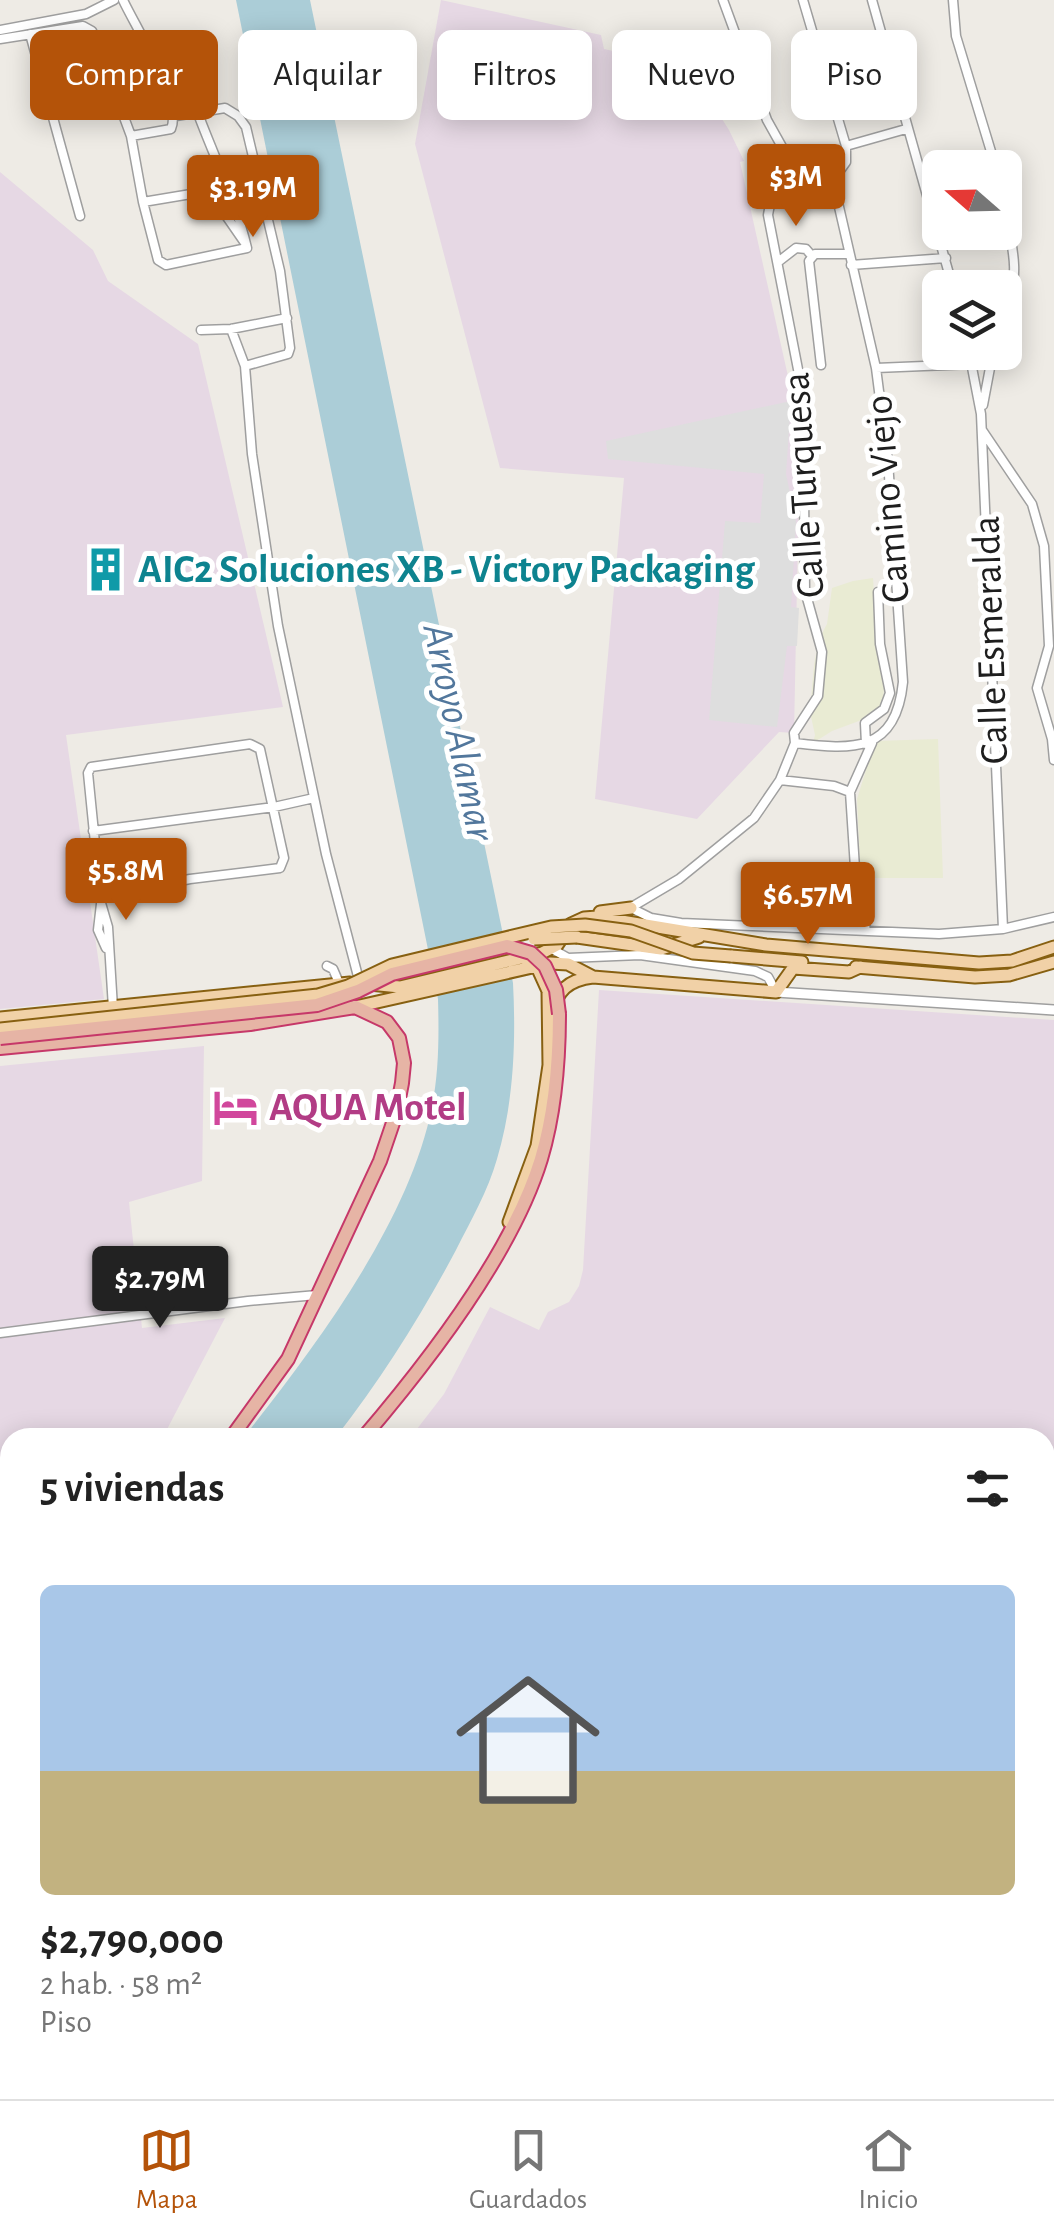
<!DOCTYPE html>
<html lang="es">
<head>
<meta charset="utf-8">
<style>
  :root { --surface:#fff; --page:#f6f6f6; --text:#222; --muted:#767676; --line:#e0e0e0; --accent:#b45309 }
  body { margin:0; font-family:"Alegreya Sans",sans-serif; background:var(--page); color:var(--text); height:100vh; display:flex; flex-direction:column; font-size:38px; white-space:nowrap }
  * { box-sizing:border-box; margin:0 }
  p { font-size:32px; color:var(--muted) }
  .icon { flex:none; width:55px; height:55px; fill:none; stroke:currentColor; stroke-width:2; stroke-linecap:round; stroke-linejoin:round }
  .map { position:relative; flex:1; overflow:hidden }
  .side { position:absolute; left:0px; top:1428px; width:1055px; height:672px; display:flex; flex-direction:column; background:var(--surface); border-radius:30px 30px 0 0; box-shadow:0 5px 25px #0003 }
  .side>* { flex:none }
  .banner { position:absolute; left:30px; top:30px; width:995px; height:90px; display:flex; gap:20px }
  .needle { width:65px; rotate:290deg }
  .fabs { position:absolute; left:922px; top:150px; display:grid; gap:20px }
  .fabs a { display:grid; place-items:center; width:100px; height:100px; border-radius:15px; background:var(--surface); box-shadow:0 5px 25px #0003; font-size:50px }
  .price { position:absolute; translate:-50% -85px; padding:0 22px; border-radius:10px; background:var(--accent); color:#fff; font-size:32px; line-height:65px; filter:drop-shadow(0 2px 5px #0008) }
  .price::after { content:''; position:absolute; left:50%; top:60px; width:30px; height:22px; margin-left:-15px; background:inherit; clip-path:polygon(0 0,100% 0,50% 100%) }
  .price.current { background:#222; color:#fff }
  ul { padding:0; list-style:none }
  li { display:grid; align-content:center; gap:20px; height:530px; padding:0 40px }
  li span { display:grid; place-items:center; height:310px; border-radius:15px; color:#555 }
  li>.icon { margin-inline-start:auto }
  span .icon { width:180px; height:180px; fill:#fffc; stroke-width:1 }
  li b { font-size:42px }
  h2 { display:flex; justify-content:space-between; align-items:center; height:120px; padding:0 40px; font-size:42px }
  .chip { padding:0 35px; border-radius:15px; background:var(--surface); box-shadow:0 5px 25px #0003; font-size:35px; line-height:90px }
  .chip.current { background:var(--accent); color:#fff }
  .dock { display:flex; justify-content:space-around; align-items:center; height:140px; border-top:2px solid var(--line); background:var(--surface); font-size:28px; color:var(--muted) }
  .dock a { display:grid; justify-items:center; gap:5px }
  .dock .current { color:var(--accent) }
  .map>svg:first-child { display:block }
</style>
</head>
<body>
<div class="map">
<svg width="1054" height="2099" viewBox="0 0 1054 2099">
  <rect width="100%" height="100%" fill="#eeebe5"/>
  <!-- industrial -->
  <path fill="#e6d8e4" d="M441 0 601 35 604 49 682 66 696 78 729 130 744 161 740 162 794 403 799 487 794 733 779 732 697 819 595 799 624 478 500 468 415 144Z
    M0 172 93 250 108 281 198 344 283 707 66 735 104 999 0 1009Z
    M599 990 1054 1020V2099H698L709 2090H1045V1438H410L444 1394 490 1307 539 1330 548 1312 569 1302 579 1286 583 1270Z
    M204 1046 202 1181 129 1202 142 1328 225 1318 163 1437 10 1438V2090H84V2099H0V1066Z"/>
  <!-- farmland -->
  <path fill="#e9ebd3" d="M873 578 878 655 884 688 883 704 867 718 832 731 813 743 815 735 810 712 814 665 819 639 827 624 832 588 853 581Z
    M938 739 943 878H870L863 873 860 862 857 799 875 741Z
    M514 2090H709L698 2099H516Z"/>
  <!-- parking -->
  <path fill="#dedede" d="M791 401 786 474 796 522 791 607 799 608 797 646H787L777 727 709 720 725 521 760 523 764 474 608 459 606 441Z"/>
  <!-- water -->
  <path fill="#abcdd7" d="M236 0H310L513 983C516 1041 514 1102 497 1159 488 1191 471 1220 456 1250 421 1316 382 1378 336 1437H244C316 1346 409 1222 432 1107 439 1071 439 1035 438 999Z"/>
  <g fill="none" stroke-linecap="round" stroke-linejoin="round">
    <!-- stream -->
    <path stroke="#abcdd7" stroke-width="2.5" d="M1045 1851 1054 1839
      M727 2099 737 2090"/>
    <defs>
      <path id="minor" d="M123 0C136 28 183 102 171 129L131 136
        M723 0 767 120 791 163 794 175
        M803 0 846 146
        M872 0 953 288
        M953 0 956 36 996 168
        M0 30 86 14 114 0
        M30 34 80 216
        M0 39 83 26 92 31 131 136 143 202 158 260 166 265 247 248
        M197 111C214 157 236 201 247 248
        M176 116 225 108 238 116 246 127 280 271 290 348 288 354 245 366
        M143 202 209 191 245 243
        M1005 209C1014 252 1020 276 1005 319
        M778 262 796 248 806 249 812 256
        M851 265 946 258
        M231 329 245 366 252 454 278 626 326 854 360 984
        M201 330 231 329 287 318
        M969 352 981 414 1003 929
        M821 365 809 261 815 254H848
        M876 368 972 364
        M983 405 993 352
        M982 430 1032 504 1044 546 1049 646 1037 688 1052 739 1054 760
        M795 743C853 750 896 753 903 682L888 461 876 368 831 172
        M866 744 865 723 884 709 890 693 880 644 878 592
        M780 780 834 786 850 792
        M93 831 274 807 314 798
        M101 896 190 879 280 868 284 858 260 749 250 744 91 767 88 773 101 903 108 927 113 1008
        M101 904 98 930 106 948
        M630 908 679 879 754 818 780 780 795 743 794 733 818 696 822 652 805 591 803 395 768 215C775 167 807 178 841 169L846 162V146L906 129
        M631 908 651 918 681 923 939 934 1003 929 1054 917
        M866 931 855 868 850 792 872 743
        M552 949 568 958 640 955 755 971 768 977 776 992
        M327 966 333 969 339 983
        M0 1333 248 1301 317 1295
        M248 2090 250 2099
        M278 2099 279 2090"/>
      <path id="tertiary" d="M776 992 1054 1010"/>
      <path id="primary" d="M600 912 631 908
        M577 937 661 949 699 937
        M731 956 802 962
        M856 967 975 977 1009 975 1054 962
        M369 984 400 987 542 953 557 945 571 924 584 918 597 917 766 945 979 963 1012 961 1054 947
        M355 1007 550 963 568 964 593 977
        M550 1014C558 991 567 980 593 977L776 992 793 968 849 972 860 967
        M0 1018 350 983
        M509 1222 537 1146 549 1065 548 991 538 969 526 959"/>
      <path id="trunk" d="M0 1048 250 1024 355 1007 387 1022 399 1038 404 1063 402 1083 396 1114 380 1161 288 1359 231 1438
        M363 1438C428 1362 512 1254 541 1159 555 1112 559 1063 559 1014
        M86 2090 87 2099
        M183 2090 186 2099"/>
    </defs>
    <!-- minor casing -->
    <use href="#minor" stroke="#9f9f9f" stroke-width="11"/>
    <!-- tertiary casing -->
    <use href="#tertiary" stroke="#9f9f9f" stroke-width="12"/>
    <!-- primary casing -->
    <use href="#primary" stroke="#876011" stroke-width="15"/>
    <!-- trunk casing -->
    <use href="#trunk" stroke="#c63869" stroke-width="16"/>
    <!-- minor -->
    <use href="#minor" stroke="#fff" stroke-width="8"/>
    <!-- tertiary -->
    <use href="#tertiary" stroke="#fff" stroke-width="9"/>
    <!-- primary -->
    <use href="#primary" stroke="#f1d1a7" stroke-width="11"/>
    <!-- trunk -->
    <use href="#trunk" stroke="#e6b4a5" stroke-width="12"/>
    <defs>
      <path id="primary-bridge" d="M534 939 577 937
        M0 1029 318 995 348 986 392 965 551 927 585 925 631 931 693 953 731 956"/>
      <path id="trunk-bridge" d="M0 1038 317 1005 358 991 392 974 507 946 531 953 545 966 556 990 559 1014"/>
    </defs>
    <!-- primary-bridge casing -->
    <use href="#primary-bridge" stroke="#876011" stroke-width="15" stroke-linecap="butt"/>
    <!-- trunk-bridge casing -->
    <use href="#trunk-bridge" stroke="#c63869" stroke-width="16" stroke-linecap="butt"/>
    <!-- primary-bridge -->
    <use href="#primary-bridge" stroke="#f1d1a7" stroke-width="11"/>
    <!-- trunk-bridge -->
    <use href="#trunk-bridge" stroke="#e6b4a5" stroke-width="12"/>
  </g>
  <!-- icons -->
  <defs>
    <symbol id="building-bare" viewBox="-9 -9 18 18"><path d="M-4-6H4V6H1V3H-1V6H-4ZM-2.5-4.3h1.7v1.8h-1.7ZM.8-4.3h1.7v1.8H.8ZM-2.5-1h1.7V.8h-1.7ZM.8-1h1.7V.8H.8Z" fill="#0f9aa8" stroke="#fff" stroke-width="2.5" paint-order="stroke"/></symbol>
    <symbol id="hotel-bare" viewBox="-9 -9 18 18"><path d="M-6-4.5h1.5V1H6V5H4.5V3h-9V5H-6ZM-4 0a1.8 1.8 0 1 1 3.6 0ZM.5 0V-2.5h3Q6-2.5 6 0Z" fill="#d1479c" stroke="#fff" stroke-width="2.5" paint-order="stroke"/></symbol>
  </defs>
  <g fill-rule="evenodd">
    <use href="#building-bare" x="74" y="538" width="63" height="63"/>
    <use href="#hotel-bare" x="204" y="1076" width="63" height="63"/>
  </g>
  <g text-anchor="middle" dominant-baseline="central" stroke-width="10" stroke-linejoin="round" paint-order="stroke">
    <!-- street labels -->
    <g font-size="40" fill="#1e1e1e" stroke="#fff">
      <text transform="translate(804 485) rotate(-94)">Calle Turquesa</text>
      <text transform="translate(888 499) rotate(-95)">Camino Viejo</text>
      <text transform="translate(991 640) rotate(-92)">Calle Esmeralda</text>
    </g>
    <!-- culture labels -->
    <g font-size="40" font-weight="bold" fill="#0d838f" stroke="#fff" text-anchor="start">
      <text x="138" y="570">AIC2 Soluciones XB - Victory Packaging</text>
    </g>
    <!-- hotel labels -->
    <g font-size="40" font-weight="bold" fill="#b23c85" stroke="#fff" text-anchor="start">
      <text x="269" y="1108">AQUA Motel</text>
    </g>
    <!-- water labels -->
    <g font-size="42" font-style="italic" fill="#52779c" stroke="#fff">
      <text transform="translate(459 732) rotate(78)">Arroyo Alamar</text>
    </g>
  </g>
</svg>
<div class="fabs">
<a><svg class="needle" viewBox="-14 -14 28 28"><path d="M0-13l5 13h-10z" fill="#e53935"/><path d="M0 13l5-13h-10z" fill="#767676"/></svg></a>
<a><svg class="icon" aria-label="layers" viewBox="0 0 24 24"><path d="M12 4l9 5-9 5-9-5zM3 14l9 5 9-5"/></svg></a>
</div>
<b class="price" style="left:796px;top:229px">$3M</b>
<b class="price" style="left:253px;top:240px">$3.19M</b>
<b class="price" style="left:126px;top:923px">$5.8M</b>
<b class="price" style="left:808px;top:947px">$6.57M</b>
<b class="price current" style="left:160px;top:1331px">$2.79M</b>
<div class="banner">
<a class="chip current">Comprar</a>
<a class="chip">Alquilar</a>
<a class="chip">Filtros</a>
<a class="chip">Nuevo</a>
<a class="chip">Piso</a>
</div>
<section class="side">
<h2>5 viviendas<svg class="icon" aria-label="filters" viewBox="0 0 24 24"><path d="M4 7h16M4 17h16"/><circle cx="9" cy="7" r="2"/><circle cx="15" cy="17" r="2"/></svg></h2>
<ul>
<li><span style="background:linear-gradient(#a9c7e8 60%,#c2b280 0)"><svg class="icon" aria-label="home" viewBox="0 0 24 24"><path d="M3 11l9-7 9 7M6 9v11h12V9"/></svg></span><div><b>$2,790,000</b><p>2 hab. · 58 m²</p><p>Piso</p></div></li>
</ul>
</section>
</div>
<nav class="dock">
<a class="current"><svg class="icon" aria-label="map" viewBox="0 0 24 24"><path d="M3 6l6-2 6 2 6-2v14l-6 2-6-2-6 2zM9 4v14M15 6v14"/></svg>Mapa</a>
<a><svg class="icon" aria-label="saved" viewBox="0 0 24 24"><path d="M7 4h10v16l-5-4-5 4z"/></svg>Guardados</a>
<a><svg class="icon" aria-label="home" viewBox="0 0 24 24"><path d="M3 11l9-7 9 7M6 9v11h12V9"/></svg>Inicio</a>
</nav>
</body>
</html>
